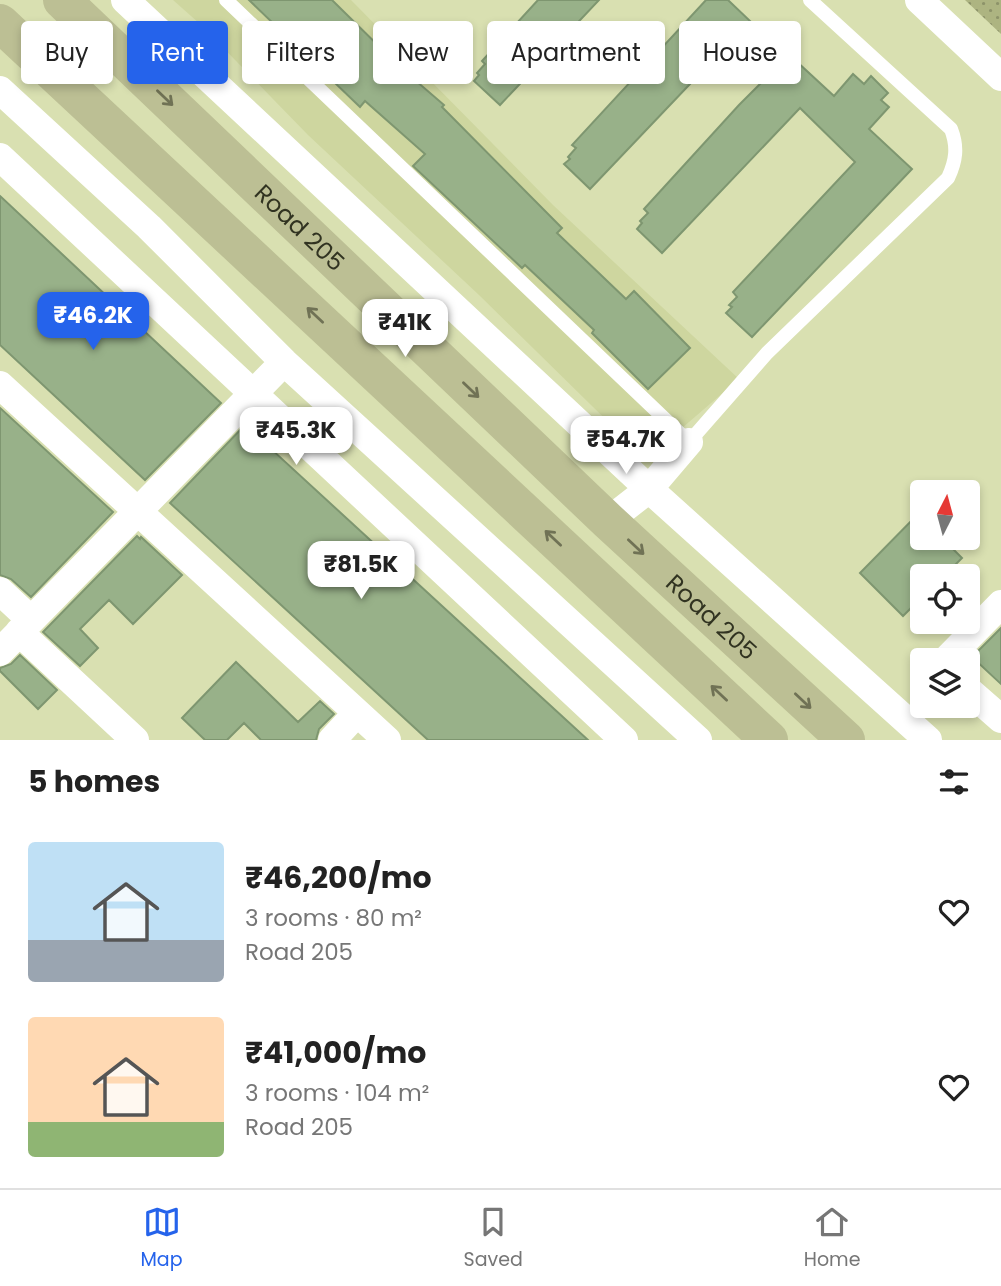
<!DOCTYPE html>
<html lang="en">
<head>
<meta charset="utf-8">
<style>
  :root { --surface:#fff; --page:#f6f6f6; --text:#222; --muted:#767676; --line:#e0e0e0; --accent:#2563eb }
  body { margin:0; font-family:Poppins,sans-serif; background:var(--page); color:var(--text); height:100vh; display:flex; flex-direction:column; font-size:26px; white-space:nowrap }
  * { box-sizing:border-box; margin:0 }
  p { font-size:23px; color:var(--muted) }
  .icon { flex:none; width:38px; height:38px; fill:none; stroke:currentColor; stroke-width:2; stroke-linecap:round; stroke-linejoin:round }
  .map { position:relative; height:740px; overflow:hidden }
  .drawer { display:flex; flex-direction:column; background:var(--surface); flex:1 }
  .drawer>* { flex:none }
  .top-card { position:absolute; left:21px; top:21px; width:959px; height:63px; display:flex; gap:14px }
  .needle { width:46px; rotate:6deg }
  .tools { position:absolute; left:910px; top:480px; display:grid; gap:14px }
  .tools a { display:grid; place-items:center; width:70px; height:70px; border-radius:7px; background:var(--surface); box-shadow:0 4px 10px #0003; font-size:35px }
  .price { position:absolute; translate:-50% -60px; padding:0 16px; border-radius:14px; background:#fff; color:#222; font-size:23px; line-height:46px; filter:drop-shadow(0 2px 4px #0008) }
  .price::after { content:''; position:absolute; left:50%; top:42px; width:21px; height:16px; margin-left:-10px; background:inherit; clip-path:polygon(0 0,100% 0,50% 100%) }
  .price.active { background:var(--accent); color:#fff }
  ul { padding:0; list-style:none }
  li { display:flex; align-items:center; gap:21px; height:175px; padding:0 28px }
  li span { display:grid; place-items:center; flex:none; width:196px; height:140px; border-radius:7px; color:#555 }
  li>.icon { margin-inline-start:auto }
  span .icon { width:84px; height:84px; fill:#fffc; stroke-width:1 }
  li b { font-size:30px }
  h2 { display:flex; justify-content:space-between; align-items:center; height:84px; padding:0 28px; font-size:30px }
  .tag { padding:0 24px; border-radius:7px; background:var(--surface); box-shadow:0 4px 10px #0003; font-size:24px; line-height:63px }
  .tag.active { background:var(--accent); color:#fff }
  .tab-bar { display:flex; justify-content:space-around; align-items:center; height:98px; border-top:2px solid var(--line); background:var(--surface); font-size:19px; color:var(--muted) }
  .tab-bar a { display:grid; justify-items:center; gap:4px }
  .tab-bar .active { color:var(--accent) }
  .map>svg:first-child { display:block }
</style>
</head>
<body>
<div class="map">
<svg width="1001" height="740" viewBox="0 0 1001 740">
  <defs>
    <pattern id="park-dots" width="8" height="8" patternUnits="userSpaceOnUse" patternTransform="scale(1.75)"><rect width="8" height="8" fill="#adb481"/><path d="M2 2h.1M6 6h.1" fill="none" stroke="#8d9369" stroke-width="1.8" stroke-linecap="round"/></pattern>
  </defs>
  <rect width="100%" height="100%" fill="#d9e0b1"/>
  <!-- built -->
  <path fill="#ced69f" d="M173 0H351L553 205 739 379 646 459 479 295 308 135 200 24Z"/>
  <!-- park -->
  <path fill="url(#park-dots)" d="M965 0H1001V34Z"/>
  <!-- building -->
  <path fill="#98b189" stroke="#7e9670" stroke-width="2" d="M249 0H332L401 68 444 105 442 107 562 228 557 233 626 299 634 291 690 348 648 389 592 333 594 330 525 265 522 268 413 166 425 154 365 101 360 107Z
    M538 0H599L500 105 474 81 479 75 477 73 485 64 482 61Z
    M706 0H728L750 21 590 189 564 164 570 159 568 157 576 148 572 145Z
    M784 60 791 66 796 61 834 96 853 74 864 84 871 76 888 93 881 100 889 107 869 129 912 169 752 337 726 313 732 307 729 305 737 297 733 292 855 162 800 108 662 253 637 229 642 223 640 221 648 213 644 209 739 105Z
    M0 196 221 403 145 480 0 345Z
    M0 408 113 512 31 597 11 579 0 575Z
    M245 425 588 740H428L170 503Z
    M922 510V537H941L962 558 944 576H922V597L903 616 860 573Z
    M137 536 140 539 141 537 182 575 133 624 109 600 80 629 98 648 80 666 43 632Z
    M1001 628V684L972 657Z
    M20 655 57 690 38 709 0 671V668L11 664Z
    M236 662 298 722 320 701 334 714 319 729 316 740H261L244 723 227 740H205L182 718Z"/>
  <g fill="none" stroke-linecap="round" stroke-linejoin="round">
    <!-- lane -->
    <path stroke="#fff" stroke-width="14" d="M226 0 689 442 767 353 948 178C956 161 958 147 951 129L810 0"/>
    <!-- street -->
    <path stroke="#fff" stroke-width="28" d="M125 0 649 489 928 740
      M919 0 1001 77
      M0 90 149 227 284 362 698 740
      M0 157 624 740
      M0 385 387 740
      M608 521 649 489 689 442
      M0 591 31 620
      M19 632 135 740
      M0 652 284 362
      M946 660 1001 604
      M968 690 1001 719
      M332 740 357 713"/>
    <!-- secondary -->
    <g stroke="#bcbf94" stroke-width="38">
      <path id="s1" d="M62 0 608 521 846 740"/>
      <path d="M0 23 769 740"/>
    </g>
  </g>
  <!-- one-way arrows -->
  <defs><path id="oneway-shaft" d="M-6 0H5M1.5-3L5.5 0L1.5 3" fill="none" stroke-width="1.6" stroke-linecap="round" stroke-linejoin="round" transform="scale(1.75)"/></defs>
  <g stroke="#707255">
    <use href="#oneway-shaft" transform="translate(165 98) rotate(44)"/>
    <use href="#oneway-shaft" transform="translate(315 315) rotate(-137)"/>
    <use href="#oneway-shaft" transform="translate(471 390) rotate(44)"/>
    <use href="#oneway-shaft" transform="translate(553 538) rotate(-137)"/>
    <use href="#oneway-shaft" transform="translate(636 547) rotate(43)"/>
    <use href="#oneway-shaft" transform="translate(719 693) rotate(-137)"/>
    <use href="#oneway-shaft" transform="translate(803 701) rotate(43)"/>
  </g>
  <g text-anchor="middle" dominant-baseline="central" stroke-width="5" stroke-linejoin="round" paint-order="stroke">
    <!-- street labels -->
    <g font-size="24" fill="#313321" stroke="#d9e0b1">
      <text stroke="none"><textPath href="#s1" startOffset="329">Road 205</textPath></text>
      <text stroke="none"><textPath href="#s1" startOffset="896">Road 205</textPath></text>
    </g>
  </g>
</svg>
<div class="tools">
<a><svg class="needle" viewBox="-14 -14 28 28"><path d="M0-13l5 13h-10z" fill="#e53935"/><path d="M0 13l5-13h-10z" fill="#767676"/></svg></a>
<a><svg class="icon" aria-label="locate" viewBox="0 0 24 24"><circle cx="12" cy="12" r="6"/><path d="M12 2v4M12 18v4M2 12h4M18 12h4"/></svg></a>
<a><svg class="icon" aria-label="layers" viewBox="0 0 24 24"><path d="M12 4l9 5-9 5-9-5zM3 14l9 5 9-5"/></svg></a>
</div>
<b class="price active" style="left:93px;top:352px">₹46.2K</b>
<b class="price" style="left:405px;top:359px">₹41K</b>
<b class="price" style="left:296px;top:467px">₹45.3K</b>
<b class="price" style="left:626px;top:476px">₹54.7K</b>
<b class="price" style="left:361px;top:601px">₹81.5K</b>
<div class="top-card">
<a class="tag">Buy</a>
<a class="tag active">Rent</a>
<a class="tag">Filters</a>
<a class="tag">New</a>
<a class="tag">Apartment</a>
<a class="tag">House</a>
</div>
</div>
<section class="drawer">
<h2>5 homes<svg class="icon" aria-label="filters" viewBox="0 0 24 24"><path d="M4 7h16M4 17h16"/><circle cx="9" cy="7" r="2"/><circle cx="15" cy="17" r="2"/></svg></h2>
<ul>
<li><span style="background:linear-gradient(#bfe0f5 70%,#9aa5b1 0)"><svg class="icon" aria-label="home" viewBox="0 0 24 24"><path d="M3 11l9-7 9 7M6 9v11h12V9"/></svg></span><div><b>₹46,200/mo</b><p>3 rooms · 80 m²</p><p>Road 205</p></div><svg class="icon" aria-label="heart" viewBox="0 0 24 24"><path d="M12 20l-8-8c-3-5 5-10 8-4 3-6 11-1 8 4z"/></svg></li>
<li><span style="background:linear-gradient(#ffd9b3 75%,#8fb573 0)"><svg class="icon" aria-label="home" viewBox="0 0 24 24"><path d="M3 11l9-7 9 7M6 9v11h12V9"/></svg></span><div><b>₹41,000/mo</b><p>3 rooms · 104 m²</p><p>Road 205</p></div><svg class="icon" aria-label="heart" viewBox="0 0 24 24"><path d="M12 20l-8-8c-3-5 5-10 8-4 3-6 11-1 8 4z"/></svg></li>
</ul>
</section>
<nav class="tab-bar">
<a class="active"><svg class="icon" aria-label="map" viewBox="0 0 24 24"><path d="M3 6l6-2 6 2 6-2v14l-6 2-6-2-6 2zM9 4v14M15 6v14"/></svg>Map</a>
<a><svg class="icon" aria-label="saved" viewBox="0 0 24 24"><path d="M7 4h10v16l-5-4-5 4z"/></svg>Saved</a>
<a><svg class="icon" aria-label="home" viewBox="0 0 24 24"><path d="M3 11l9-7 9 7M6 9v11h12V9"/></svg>Home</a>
</nav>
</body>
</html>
